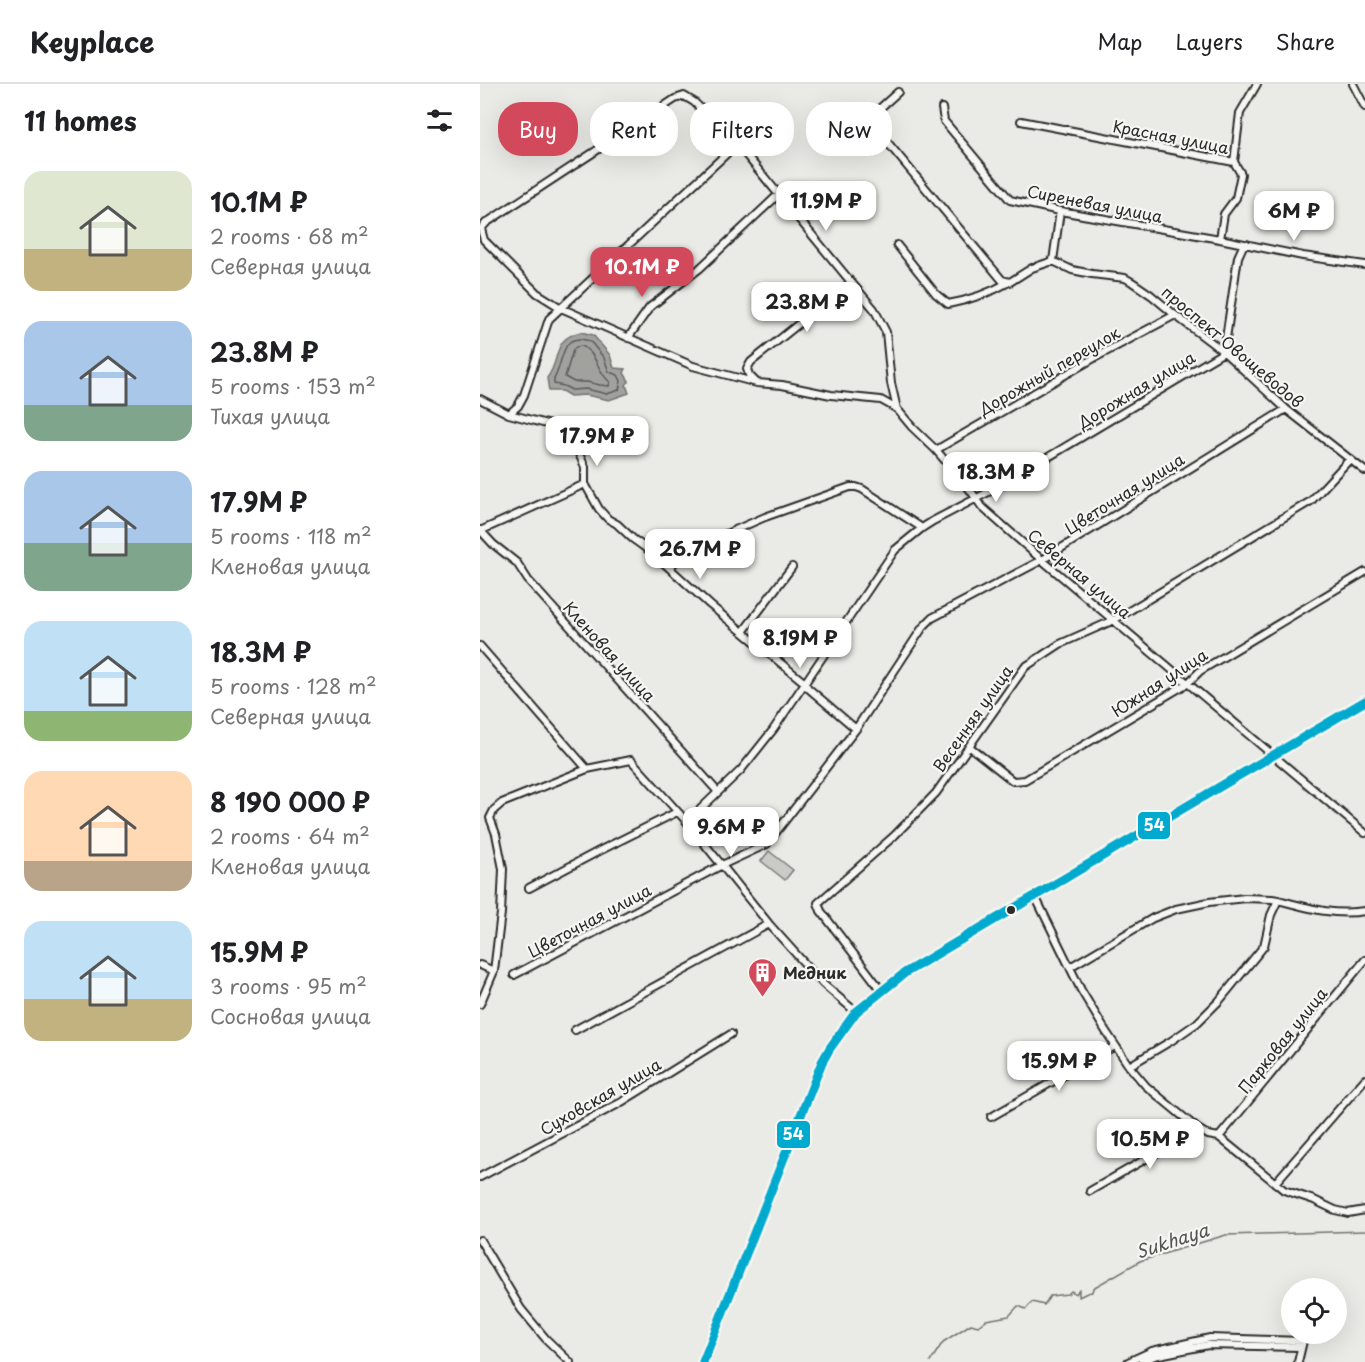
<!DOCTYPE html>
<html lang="en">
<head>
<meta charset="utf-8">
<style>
  :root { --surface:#fff; --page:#f6f6f6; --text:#202124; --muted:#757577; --line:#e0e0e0; --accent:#d1495b }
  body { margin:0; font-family:"Playpen Sans",sans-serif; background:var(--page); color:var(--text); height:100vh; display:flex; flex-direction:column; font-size:22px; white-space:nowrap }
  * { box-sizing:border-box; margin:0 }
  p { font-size:20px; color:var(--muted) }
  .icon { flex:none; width:33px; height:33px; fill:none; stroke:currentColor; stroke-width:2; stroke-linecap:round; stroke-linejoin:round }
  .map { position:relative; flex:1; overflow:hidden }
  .details { display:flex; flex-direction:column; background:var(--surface); width:480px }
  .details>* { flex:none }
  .guide { position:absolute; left:18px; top:18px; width:570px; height:54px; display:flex; gap:12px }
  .fabs { position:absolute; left:801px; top:1194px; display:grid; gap:12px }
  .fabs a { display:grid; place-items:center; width:66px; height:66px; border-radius:50%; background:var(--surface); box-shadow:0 6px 24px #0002; font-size:30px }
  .price { position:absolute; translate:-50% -51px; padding:0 14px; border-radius:12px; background:#fff; color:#222; font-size:20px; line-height:39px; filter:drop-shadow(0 2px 3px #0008) }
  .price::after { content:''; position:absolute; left:50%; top:36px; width:18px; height:14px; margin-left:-9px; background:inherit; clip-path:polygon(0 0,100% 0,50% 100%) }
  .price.current { background:var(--accent); color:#fff }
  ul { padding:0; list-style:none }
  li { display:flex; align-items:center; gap:18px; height:150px; padding:0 24px }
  li span { display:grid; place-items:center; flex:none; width:168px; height:120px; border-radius:18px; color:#555 }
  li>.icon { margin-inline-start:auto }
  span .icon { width:72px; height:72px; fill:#fffc; stroke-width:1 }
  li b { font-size:26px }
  h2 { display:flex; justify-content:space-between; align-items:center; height:72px; padding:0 24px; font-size:26px }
  .tag { padding:0 21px; border-radius:24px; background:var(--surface); box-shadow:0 6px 24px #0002; font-size:21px; line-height:54px }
  .tag.current { background:var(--accent); color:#fff }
  header { display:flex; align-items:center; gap:36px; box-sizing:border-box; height:84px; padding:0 30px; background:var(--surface); border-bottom:2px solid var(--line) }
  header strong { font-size:28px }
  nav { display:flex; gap:33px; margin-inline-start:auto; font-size:21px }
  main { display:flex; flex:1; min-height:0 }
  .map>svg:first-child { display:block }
</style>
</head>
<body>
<header>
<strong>Keyplace</strong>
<nav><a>Map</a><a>Layers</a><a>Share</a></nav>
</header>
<main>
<section class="details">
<h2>11 homes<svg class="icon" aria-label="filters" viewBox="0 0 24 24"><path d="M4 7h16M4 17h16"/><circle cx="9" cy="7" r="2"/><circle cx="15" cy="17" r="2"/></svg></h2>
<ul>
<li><span style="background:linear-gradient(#dfe7d0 65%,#c2b280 0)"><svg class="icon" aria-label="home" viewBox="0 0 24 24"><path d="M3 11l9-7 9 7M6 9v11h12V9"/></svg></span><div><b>10.1M ₽</b><p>2 rooms · 68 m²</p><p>Северная улица</p></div></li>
<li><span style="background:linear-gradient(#a9c7e8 70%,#7fa58c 0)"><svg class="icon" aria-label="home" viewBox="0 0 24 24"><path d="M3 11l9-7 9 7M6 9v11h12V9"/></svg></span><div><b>23.8M ₽</b><p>5 rooms · 153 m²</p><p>Тихая улица</p></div></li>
<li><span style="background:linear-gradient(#a9c7e8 60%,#7fa58c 0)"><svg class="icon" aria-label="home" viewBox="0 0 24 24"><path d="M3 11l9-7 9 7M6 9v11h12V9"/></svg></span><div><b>17.9M ₽</b><p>5 rooms · 118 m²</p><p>Кленовая улица</p></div></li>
<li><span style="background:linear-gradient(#bfe0f5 75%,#8fb573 0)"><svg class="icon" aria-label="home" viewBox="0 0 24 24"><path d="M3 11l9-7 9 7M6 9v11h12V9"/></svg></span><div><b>18.3M ₽</b><p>5 rooms · 128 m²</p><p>Северная улица</p></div></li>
<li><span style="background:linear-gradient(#ffd9b3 75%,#b9a48a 0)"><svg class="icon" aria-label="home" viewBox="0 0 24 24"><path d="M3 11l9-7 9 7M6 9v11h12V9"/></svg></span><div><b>8 190 000 ₽</b><p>2 rooms · 64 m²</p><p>Кленовая улица</p></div></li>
<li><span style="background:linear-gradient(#bfe0f5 65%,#c2b280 0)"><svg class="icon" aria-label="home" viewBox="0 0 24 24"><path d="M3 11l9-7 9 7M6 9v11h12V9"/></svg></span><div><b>15.9M ₽</b><p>3 rooms · 95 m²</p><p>Сосновая улица</p></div></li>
</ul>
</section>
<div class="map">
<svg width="885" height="1278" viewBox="0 0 885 1278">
  <rect width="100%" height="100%" fill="#eaeae6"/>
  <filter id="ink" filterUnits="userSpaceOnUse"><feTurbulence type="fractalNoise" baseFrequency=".0167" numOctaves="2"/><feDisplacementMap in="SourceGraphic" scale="12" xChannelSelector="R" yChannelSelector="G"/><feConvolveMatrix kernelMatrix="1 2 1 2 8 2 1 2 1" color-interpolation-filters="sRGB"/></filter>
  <g filter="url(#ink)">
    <!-- green -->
    <path fill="#cacac7" stroke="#7a7a79" stroke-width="1.5" d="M289 767 313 786 305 796 281 777Z"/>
    <!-- water -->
    <path fill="#a1a19e" stroke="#727270" stroke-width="1.5" d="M101 248 113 251 130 271 134 284 146 285 144 289 149 297 146 301 149 309 129 316 106 311 90 312 82 307H69L67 294C82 274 71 255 101 248Z"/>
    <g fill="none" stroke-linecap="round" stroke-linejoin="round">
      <!-- shore -->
      <path stroke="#5a5a59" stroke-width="1.5" d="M101 255 110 257 124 274 129 288 138 291 141 297 139 306 127 310 106 305 92 306 84 302 74 300V295C80 286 82 263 91 257 93 256 99 255 101 255Z
        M102 262C117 269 117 288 130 298L129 302 120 301 107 298H94L85 293 93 266 96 263Z"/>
      <!-- stream -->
      <path stroke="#727270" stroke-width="1.5" d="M450 1278 463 1258 491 1240 498 1242 506 1236 529 1232 538 1222 546 1225 552 1218 564 1221 570 1212 588 1210 591 1207 596 1210 599 1205V1213L607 1209 612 1208 613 1204 660 1177 746 1151 885 1147"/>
      <defs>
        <path id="minor" d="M873 0 885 23
          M418 8 388 35 522 196 530 198 552 184 573 177 592 186 612 190 645 194 652 198 671 211 695 231 744 268 806 325 885 387
          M462 24 464 37 530 116 580 127 740 155 823 172 885 181
          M541 37 754 78 761 90 756 114 744 130 740 155
          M754 78 760 29 777 0
          M417 161 456 210 468 220C490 216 510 209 529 198
          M573 177 580 127
          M148 254 170 223 219 185 299 110
          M277 299 269 291 267 285 271 278 371 198
          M0 315 29 330 74 342 95 361 105 383V400L0 447
          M417 325 411 299 406 248 394 225 371 198 257 60 214 18 204 12 195 15 6 139 1 145 4 156 57 209 81 224 213 282 277 299 302 301 351 311 401 316 417 325 432 343 456 366 491 407 502 423 562 476 885 749
          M29 330 38 322 44 311 69 235 257 60
          M456 366 616 273 695 231
          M105 400 119 425 128 435 137 440 153 455 174 470 230 521 325 599 328 604 376 645
          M0 446 13 460 37 479 48 496 238 708
          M189 484 201 472 216 463 285 433 370 403H376L382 405 442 444
          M263 548 312 483
          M0 562 107 685
          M490 663 533 697 545 696 708 599 720 587 885 488
          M207 738 261 686 293 646 415 466 442 444 453 437 520 402 744 268 758 173 763 162 767 160
          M49 804 121 766 197 728
          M555 812 601 906 625 946 649 982 666 1002 718 1045 728 1051 739 1053 804 1106 834 1116 855 1126 868 1129 885 1126
          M0 881 14 887
          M590 883 673 834 696 825 729 818 765 814 792 815 798 816
          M34 891 242 781 287 760 376 645 443 543 452 534 562 476 806 325
          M402 907 341 827 338 819 414 752 456 709 545 583 580 560 634 536 831 417 870 375
          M0 920 14 887 21 829 23 785 16 750 10 734 14 726 22 719 107 685 151 676 207 738 289 840 343 900 376 928
          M95 946 289 840
          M649 982 691 957 717 939 739 917 784 862 791 831 798 816C828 824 854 832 885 827
          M511 1033 635 962
          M739 1053 885 876
          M0 1093 140 1019 251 950
          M795 1099 885 995
          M610 1107 718 1045
          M0 1156 41 1225 66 1255 90 1278
          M223 1278 342 978 350 964 376 928 426 888 885 617
          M648 1278 672 1267 730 1254 823 1257 818 1278
          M662 1278 674 1272 728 1261 821 1263"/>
      </defs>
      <!-- minor casing -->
      <use href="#minor" stroke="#2b2b2b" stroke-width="10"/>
      <!-- minor -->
      <use href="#minor" stroke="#f6f6f2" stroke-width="6"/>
      <defs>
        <path id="bus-1" d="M223 1278 342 978 350 964 376 928 426 888 885 617"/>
      </defs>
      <!-- bus-1 casing -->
      <use href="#bus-1" stroke="#f6f6f2" stroke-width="14"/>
      <!-- bus-1 -->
      <use href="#bus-1" stroke="#00a9ce" stroke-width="9"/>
    </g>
  </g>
  <!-- icons -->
  <defs>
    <symbol id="building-pin" viewBox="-11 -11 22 30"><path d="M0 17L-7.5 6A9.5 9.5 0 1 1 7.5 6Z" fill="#d1495b" stroke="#f6f6f2"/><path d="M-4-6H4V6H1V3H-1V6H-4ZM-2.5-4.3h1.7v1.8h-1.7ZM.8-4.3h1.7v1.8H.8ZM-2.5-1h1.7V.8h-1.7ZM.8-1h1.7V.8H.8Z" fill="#fff"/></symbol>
  </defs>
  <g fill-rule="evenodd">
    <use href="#building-pin" x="266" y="872" width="33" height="45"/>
  </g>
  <!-- markers -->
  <circle fill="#2b2b2b" stroke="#f6f6f2" stroke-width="2" cx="531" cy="826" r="5"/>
  <g text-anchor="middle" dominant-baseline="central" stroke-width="4.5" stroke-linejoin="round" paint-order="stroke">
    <!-- street labels -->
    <g font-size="16" fill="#2b2b2b" stroke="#f6f6f2">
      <text transform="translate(691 52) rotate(11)">Красная улица</text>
      <text transform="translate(615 119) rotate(11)">Сиреневая улица</text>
      <text transform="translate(753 262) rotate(40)">проспект Овощеводов</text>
      <text transform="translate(569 286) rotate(-30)">Дорожный переулок</text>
      <text transform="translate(656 305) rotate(-31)">Дорожная улица</text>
      <text transform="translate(644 409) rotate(-32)">Цветочная улица</text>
      <text transform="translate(600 489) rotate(40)">Северная улица</text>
      <text transform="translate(130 567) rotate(48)">Кленовая улица</text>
      <text transform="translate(679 598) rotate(-33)">Южная улица</text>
      <text transform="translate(492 634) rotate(-55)">Весенняя улица</text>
      <text transform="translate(109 836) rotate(-28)">Цветочная улица</text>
      <text transform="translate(802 956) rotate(-51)">Парковая улица</text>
      <text transform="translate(120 1012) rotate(-30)">Суховская улица</text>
    </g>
    <!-- poi labels -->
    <g font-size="16" font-weight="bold" fill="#2b2b2b" stroke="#f6f6f2" text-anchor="start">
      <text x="303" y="888">Медник</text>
    </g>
    <!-- water labels -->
    <g font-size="18" font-style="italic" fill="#545453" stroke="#f6f6f2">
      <text transform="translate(692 1156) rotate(-18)">Sukhaya</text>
    </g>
  </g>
  <g stroke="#f6f6f2" stroke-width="2">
    <rect x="657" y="727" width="34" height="29" rx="6" fill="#00a9ce"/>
    <rect x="296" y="1036" width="35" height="29" rx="6" fill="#00a9ce"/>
  </g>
  <g font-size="16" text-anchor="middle" font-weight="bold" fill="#fff">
    <text x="674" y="747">54</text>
    <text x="313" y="1056">54</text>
  </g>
</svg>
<div class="fabs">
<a><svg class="icon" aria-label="locate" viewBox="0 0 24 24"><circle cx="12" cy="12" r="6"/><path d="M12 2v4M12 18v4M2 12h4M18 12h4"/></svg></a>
</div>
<b class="price" style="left:346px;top:148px">11.9M ₽</b>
<b class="price" style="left:814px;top:158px">6M ₽</b>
<b class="price current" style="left:162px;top:214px">10.1M ₽</b>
<b class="price" style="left:327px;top:249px">23.8M ₽</b>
<b class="price" style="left:117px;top:383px">17.9M ₽</b>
<b class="price" style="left:516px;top:419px">18.3M ₽</b>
<b class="price" style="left:220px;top:496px">26.7M ₽</b>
<b class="price" style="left:320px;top:585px">8.19M ₽</b>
<b class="price" style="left:251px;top:774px">9.6M ₽</b>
<b class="price" style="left:579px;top:1008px">15.9M ₽</b>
<b class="price" style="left:670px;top:1086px">10.5M ₽</b>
<div class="guide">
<a class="tag current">Buy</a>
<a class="tag">Rent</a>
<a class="tag">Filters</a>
<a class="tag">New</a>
</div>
</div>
</main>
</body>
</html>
